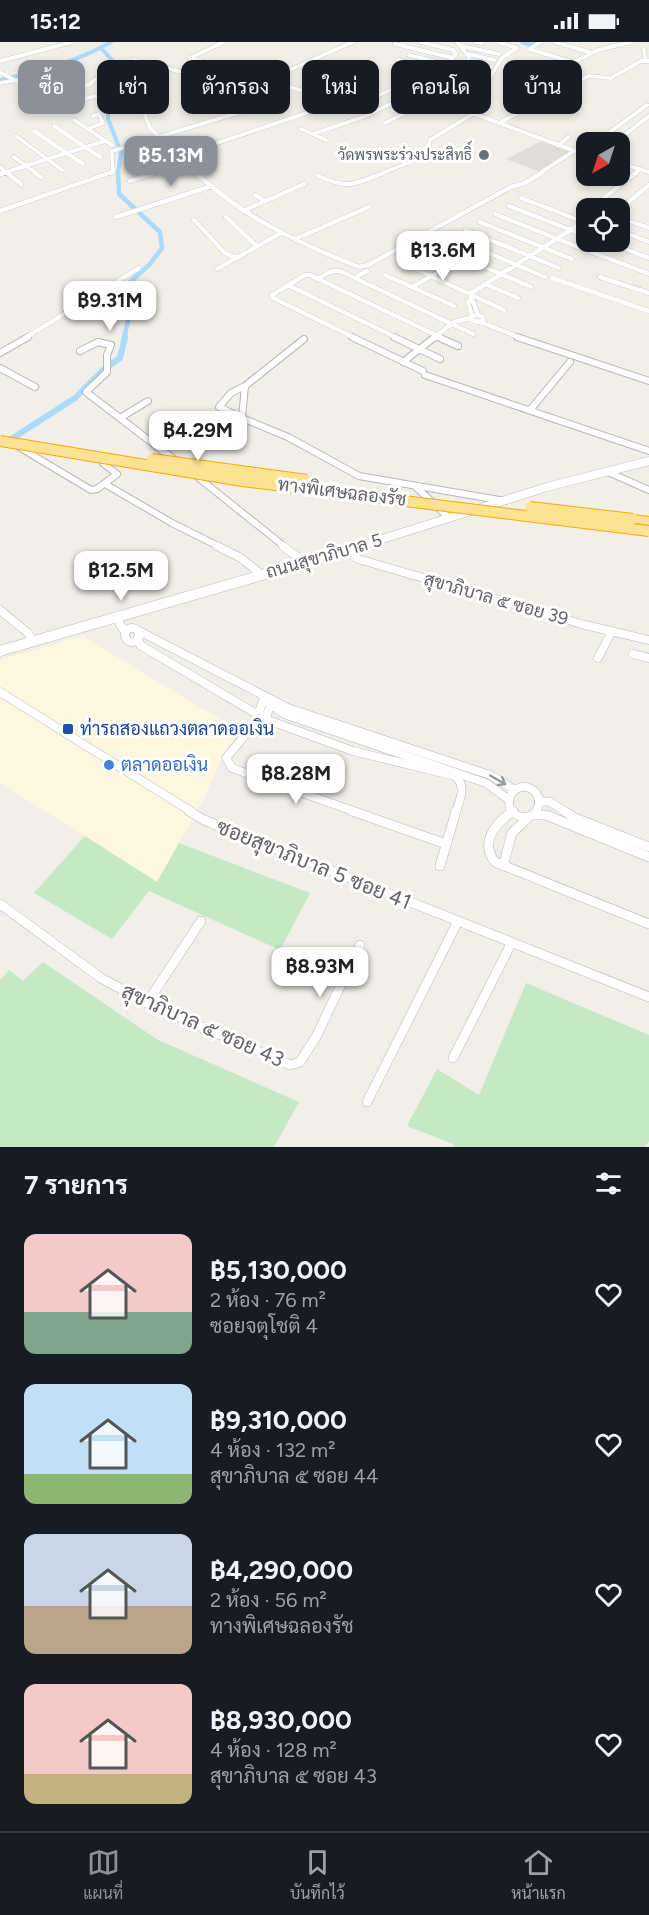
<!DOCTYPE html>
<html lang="th">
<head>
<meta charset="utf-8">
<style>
  :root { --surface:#171b24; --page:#20242c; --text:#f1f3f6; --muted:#9ea1a6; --line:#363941; --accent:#8c9099 }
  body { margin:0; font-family:Figtree,Sarabun,sans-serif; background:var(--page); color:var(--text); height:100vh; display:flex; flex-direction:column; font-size:22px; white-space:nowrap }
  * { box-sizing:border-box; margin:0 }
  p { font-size:20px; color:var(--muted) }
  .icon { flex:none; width:33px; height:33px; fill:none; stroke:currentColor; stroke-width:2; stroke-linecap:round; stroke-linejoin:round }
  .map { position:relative; height:1105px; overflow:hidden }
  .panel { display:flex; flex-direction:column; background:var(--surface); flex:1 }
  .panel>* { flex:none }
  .banner { position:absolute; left:18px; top:18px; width:614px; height:54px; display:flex; gap:12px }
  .needle { width:39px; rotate:219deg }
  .fabs { position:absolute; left:576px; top:90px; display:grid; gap:12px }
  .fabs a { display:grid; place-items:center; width:54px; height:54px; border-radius:12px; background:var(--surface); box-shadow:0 3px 9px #0003; font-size:30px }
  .price { position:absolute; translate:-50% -51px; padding:0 14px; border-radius:12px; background:#fff; color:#222; font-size:20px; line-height:39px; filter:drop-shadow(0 2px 3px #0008) }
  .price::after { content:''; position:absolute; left:50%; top:36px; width:18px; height:14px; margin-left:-9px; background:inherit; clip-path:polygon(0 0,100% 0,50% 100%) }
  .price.selected { background:var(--accent); color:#fff }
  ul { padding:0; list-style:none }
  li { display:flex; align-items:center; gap:18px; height:150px; padding:0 24px }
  li span { display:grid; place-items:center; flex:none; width:168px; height:120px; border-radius:12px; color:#555 }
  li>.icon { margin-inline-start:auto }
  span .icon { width:72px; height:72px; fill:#fffc; stroke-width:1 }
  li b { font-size:26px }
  h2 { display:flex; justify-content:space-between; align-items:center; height:72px; padding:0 24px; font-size:26px }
  .chip { padding:0 21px; border-radius:12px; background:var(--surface); box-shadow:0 3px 9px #0003; font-size:21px; line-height:54px }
  .chip.selected { background:var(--accent); color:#fff }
  .status { display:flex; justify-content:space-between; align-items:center; height:42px; padding:0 30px; background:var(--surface); direction:ltr }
  .status svg { height:16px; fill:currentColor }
  .tabs { display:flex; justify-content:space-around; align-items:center; height:84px; border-top:2px solid var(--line); background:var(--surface); font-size:16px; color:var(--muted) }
  .tabs a { display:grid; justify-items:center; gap:3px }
  .tabs .selected { color:var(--accent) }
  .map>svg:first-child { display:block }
</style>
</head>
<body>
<div class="status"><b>15:12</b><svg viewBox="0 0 49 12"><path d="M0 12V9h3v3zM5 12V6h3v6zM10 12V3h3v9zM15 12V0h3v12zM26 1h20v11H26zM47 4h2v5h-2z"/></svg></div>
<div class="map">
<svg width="649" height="1105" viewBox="0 0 649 1105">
  <rect width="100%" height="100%" fill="#f1efe8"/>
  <!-- commercial -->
  <path fill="#fef7e0" d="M83 594 201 666 241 688 227 705 204 756 157 840 0 741V618Z"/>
  <!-- education -->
  <path fill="#e1ded6" d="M542 99 572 109 540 130 506 117Z"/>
  <!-- green -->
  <path fill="#c5e8c5" d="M85 794 157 840 179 801 310 851 280 908 149 849 112 897 34 851Z
    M43 920 158 998 299 1060 274 1105H0V938L9 928 23 939Z
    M526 941 649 993V1099L645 1105H453V1102L407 1084 437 1027 479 1053Z"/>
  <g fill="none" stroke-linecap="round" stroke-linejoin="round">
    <!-- canal-far2 -->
    <path stroke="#aadaff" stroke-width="4" d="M522 0 531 3 537 0
      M101 6 113 19 109 31 108 77 121 110 118 131
      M0 38C39 30 76 20 111 0"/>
    <!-- canal-far1 -->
    <path stroke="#aadaff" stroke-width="4.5" d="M118 130 119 152 160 190 162 206 150 222 129 241 125 251 128 279 124 296"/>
    <!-- canal -->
    <path stroke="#aadaff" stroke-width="6" d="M5 401 75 356 103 328 120 316 125 295"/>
    <defs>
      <path id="street-far4" d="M421 0 453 8 456 12 451 17
        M476 0 482 1
        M555 0 592 11
        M395 2 453 16
        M461 4 499 12
        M529 7 572 20
        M529 7 541 0
        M644 7 645 18
        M468 12 494 18
        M409 13 486 32
        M190 16 355 64 408 40 457 52 490 35 502 16 517 6 498 0
        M190 16 224 0
        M134 18 182 30 201 20
        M398 18 478 38
        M0 19 72 0
        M469 20 491 25
        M0 30 60 64 95 54 136 52
        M267 38 353 0
        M0 41 17 38
        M218 42 253 50 275 40
        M430 45 466 27 469 15 457 0
        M163 46 138 45 135 49 150 86 196 131
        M208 46 242 55
        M546 56 523 45 598 8 631 0
        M47 57 90 42 95 37
        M434 57 586 113
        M74 78 112 103
        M385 81 437 55
        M499 81 589 34 611 36 641 19H649
        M54 84 100 115
        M87 87 103 81 99 72 93 74
        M301 87 326 98
        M34 89 83 122
        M313 92 366 74 426 44
        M16 94 62 128
        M158 95 244 69 257 68
        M596 100 647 63
        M615 100 649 74
        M558 104 568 95
        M179 114 339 60
        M14 115 36 131
        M131 121 171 107
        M620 121 649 130
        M0 125 7 131
        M3 131 105 99
        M111 131 113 129 112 109 159 96
        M153 131 186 120
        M382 131 426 114 430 98 474 71
        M540 131 574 109
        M635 131 640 127"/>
      <path id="street-far3" d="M6 130 21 142
        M34 130 41 135
        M195 130C243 175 298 201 359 225L368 223 511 145 525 141 543 130
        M0 132 8 130
        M318 134C351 148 354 142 386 130
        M130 139 158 130
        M255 153 265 159
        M521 156 584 180
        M509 164 586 194
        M591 166 637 130
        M620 167 649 143
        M0 169 112 130
        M243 169 304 142
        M495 172 583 207
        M116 175 212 144
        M226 175 257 204
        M194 178 225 211 237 216
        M480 180 572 217
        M632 180 649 186
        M466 188 559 226
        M620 189 649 200
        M451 195 545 235
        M295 197 369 165
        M606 200 649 216
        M436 204 531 245
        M589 209 649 232
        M420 213 448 225
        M403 221 504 268
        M217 227 281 191
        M385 233 454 264
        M356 235 367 229
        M600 235 649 251
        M552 236 649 269
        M317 237 332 229H340L473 292
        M485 242 518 256
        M288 243 397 296
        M412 245 463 216
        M471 257 468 260 472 274
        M476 273 482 274 483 278 478 280 472 278 471 275Z
        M478 273 470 252 583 180
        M480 280 521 296
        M25 296 139 226
        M355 296 273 256 272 253 305 233H310L442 296
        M433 296 454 280 470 276"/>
      <path id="street-far2" d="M352 295 423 329
        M394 295 440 317
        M438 295 458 304
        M517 295 649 339
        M304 297 245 344 242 376 288 395 359 434 505 459
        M80 309 98 300 111 303 107 313V330L86 350 176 419
        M0 311 28 295
        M403 320 435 295
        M0 326 35 345
        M425 333 649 409
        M530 368 570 320
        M120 376 148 359
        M242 376 219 365 231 351 245 344
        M19 405 91 448 97 447 117 432 103 421
        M608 430 649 448
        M195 433 285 505
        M105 442 172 481 220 505
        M416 445 449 476"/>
      <path id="street-far1" d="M217 504 241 516 262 533
        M283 504 305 521
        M345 509 358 517 585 583 649 598
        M0 568 28 591 33 600
        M116 576 125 590
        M125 593a7 7 0 1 1 14 0a7 7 0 1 1-14 0Z
        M139 589 288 666 490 733 515 748
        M138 596 140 603 265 677 353 709 455 734C467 744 460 757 456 770
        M633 612 649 616
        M598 616 612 589
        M0 650 192 770
        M273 658 265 677 254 683 226 716 232 726 356 770
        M268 660 284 672 486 741 508 757
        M257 675 265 654
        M509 760a15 15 0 1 1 30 0a15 15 0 1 1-30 0Z
        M540 759 550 760 566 770"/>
      <path id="street" d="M189 769 204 778 649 955
        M352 769 446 802
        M513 769C496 781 479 800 495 820L649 882
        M564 769 575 776 649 805
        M534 773H546L649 815
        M440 824 456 769
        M503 824 512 791 530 774
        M0 862 101 936 147 961 290 1023 300 1020 316 995 360 903
        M147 961 201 879
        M453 1016 511 902
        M367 1060 458 879"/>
      <path id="secondary-far1" d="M357 505 547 445 649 419"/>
      <path id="secondary" d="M0 609 362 504"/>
      <path id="highway" d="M633 473 649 475V483L629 480 627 477Z"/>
    </defs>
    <!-- street-far4 casing -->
    <use href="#street-far4" stroke="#b5b8bc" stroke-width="4.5"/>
    <!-- street-far3 casing -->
    <use href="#street-far3" stroke="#b5b8bc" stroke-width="5"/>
    <!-- street-far2 casing -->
    <use href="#street-far2" stroke="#b5b8bc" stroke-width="8"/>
    <!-- street-far1 casing -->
    <use href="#street-far1" stroke="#b5b8bc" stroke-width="9"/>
    <!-- street casing -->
    <use href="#street" stroke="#b5b8bc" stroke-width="10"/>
    <!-- secondary-far1 casing -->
    <use href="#secondary-far1" stroke="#b6babf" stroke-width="9"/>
    <!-- secondary casing -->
    <use href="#secondary" stroke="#b6babf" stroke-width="11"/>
    <!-- highway casing -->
    <use href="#highway" stroke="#f9ab00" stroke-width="2"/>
    <!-- street-far4 -->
    <use href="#street-far4" stroke="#fff" stroke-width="4"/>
    <!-- street-far3 -->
    <use href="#street-far3" stroke="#fff" stroke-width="4.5"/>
    <!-- street-far2 -->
    <use href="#street-far2" stroke="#fff" stroke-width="6"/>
    <!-- street-far1 -->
    <use href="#street-far1" stroke="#fff" stroke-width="8"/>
    <!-- street -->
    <use href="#street" stroke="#fff" stroke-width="9"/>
    <!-- secondary-far1 -->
    <use href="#secondary-far1" stroke="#fff" stroke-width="8"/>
    <!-- secondary -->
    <use href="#secondary" stroke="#fff" stroke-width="10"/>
    <!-- highway -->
    <use href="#highway" fill="#fde293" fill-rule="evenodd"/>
    <defs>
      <path id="highway-bridge" d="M0 399 242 439 649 489
        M152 417 307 438
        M530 465 633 477"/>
    </defs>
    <!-- highway-bridge casing -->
    <use href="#highway-bridge" stroke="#f9ab00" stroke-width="12" stroke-linecap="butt"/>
    <!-- highway-bridge -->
    <use href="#highway-bridge" stroke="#fde293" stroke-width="10"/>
  </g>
  <!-- one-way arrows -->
  <defs><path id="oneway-shaft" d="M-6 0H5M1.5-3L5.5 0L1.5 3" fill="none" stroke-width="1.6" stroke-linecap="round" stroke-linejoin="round" transform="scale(1.5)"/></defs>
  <use stroke="#979a9d" href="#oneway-shaft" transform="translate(498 738) rotate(30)"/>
  <!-- markers -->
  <circle fill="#6b7280" stroke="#fff" stroke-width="2" cx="484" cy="113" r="6"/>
  <rect fill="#1a4fb4" stroke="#fff" stroke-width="2" x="62" y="681" width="12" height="12" rx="3"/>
  <circle fill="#3f7fe0" stroke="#fff" stroke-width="2" cx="109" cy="723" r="6"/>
  <g text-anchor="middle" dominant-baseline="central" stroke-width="6" stroke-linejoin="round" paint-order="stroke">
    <!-- far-worship labels -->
    <g font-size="15" fill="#5b616d" stroke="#fff" text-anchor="end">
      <text x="472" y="113">วัดพรพระร่วงประสิทธิ์</text>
    </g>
    <!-- street labels -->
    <g font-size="18" fill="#5f6368" stroke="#fff">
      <text transform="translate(342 450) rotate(7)">ทางพิเศษฉลองรัช</text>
      <text transform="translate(324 514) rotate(-16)">ถนนสุขาภิบาล 5</text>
      <text transform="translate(496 557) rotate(16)">สุขาภิบาล ๕ ซอย 39</text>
    </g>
    <!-- transit labels -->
    <g font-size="18" fill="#164399" stroke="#fff" text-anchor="start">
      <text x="80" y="687">ท่ารถสองแถวงตลาดออเงิน</text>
    </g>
    <!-- shop labels -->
    <g font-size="18" fill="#366cbe" stroke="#fff" text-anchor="start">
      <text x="121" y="723">ตลาดออเงิน</text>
    </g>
    <!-- near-street labels -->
    <g font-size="21" fill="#5f6368" stroke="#fff">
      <text transform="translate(314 822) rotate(22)">ซอยสุขาภิบาล 5 ซอย 41</text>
      <text transform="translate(203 983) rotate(24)">สุขาภิบาล ๕ ซอย 43</text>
    </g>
  </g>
</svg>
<div class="fabs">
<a><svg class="needle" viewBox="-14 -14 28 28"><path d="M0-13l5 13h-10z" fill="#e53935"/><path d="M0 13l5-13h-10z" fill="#9ea1a6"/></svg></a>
<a><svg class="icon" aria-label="locate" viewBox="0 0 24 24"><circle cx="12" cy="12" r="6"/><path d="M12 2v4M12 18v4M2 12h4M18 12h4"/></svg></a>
</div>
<b class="price selected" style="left:171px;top:145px">฿5.13M</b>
<b class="price" style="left:443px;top:240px">฿13.6M</b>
<b class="price" style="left:110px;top:290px">฿9.31M</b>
<b class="price" style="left:198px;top:420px">฿4.29M</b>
<b class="price" style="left:121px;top:560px">฿12.5M</b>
<b class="price" style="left:296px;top:763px">฿8.28M</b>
<b class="price" style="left:320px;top:956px">฿8.93M</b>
<div class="banner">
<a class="chip selected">ซื้อ</a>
<a class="chip">เช่า</a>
<a class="chip">ตัวกรอง</a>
<a class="chip">ใหม่</a>
<a class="chip">คอนโด</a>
<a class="chip">บ้าน</a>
</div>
</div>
<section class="panel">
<h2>7 รายการ<svg class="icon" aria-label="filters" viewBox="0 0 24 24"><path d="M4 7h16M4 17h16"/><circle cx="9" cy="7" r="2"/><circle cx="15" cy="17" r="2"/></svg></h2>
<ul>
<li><span style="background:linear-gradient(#f6c9c9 65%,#7fa58c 0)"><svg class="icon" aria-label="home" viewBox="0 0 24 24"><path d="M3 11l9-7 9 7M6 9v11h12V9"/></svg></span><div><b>฿5,130,000</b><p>2 ห้อง · 76 m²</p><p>ซอยจตุโชติ 4</p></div><svg class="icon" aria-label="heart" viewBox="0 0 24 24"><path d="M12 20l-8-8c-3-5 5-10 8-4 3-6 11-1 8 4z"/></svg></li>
<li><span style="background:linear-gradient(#bfe0f5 75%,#8fb573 0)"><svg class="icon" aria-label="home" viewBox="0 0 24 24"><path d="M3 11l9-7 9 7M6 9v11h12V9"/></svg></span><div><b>฿9,310,000</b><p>4 ห้อง · 132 m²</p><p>สุขาภิบาล ๕ ซอย 44</p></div><svg class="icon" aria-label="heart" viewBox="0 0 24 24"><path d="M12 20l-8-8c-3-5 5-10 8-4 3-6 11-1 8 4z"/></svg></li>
<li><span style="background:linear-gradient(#c9d6e8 60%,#b9a48a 0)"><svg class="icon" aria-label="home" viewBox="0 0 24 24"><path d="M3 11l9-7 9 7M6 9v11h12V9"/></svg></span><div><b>฿4,290,000</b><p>2 ห้อง · 56 m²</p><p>ทางพิเศษฉลองรัช</p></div><svg class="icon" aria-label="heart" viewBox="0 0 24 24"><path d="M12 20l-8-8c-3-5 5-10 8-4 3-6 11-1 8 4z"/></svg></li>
<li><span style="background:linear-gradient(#f6c9c9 75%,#c2b280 0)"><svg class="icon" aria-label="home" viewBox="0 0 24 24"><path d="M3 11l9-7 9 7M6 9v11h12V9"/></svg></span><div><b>฿8,930,000</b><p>4 ห้อง · 128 m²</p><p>สุขาภิบาล ๕ ซอย 43</p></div><svg class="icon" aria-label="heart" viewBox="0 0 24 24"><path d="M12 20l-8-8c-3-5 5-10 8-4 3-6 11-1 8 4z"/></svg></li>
</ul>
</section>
<nav class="tabs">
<a class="selected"><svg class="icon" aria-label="map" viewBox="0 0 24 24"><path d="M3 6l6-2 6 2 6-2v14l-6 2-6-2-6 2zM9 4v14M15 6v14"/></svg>แผนที่</a>
<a><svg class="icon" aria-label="saved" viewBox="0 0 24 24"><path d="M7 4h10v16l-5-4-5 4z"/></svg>บันทึกไว้</a>
<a><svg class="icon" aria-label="home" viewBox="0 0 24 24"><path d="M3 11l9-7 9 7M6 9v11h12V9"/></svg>หน้าแรก</a>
</nav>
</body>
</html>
